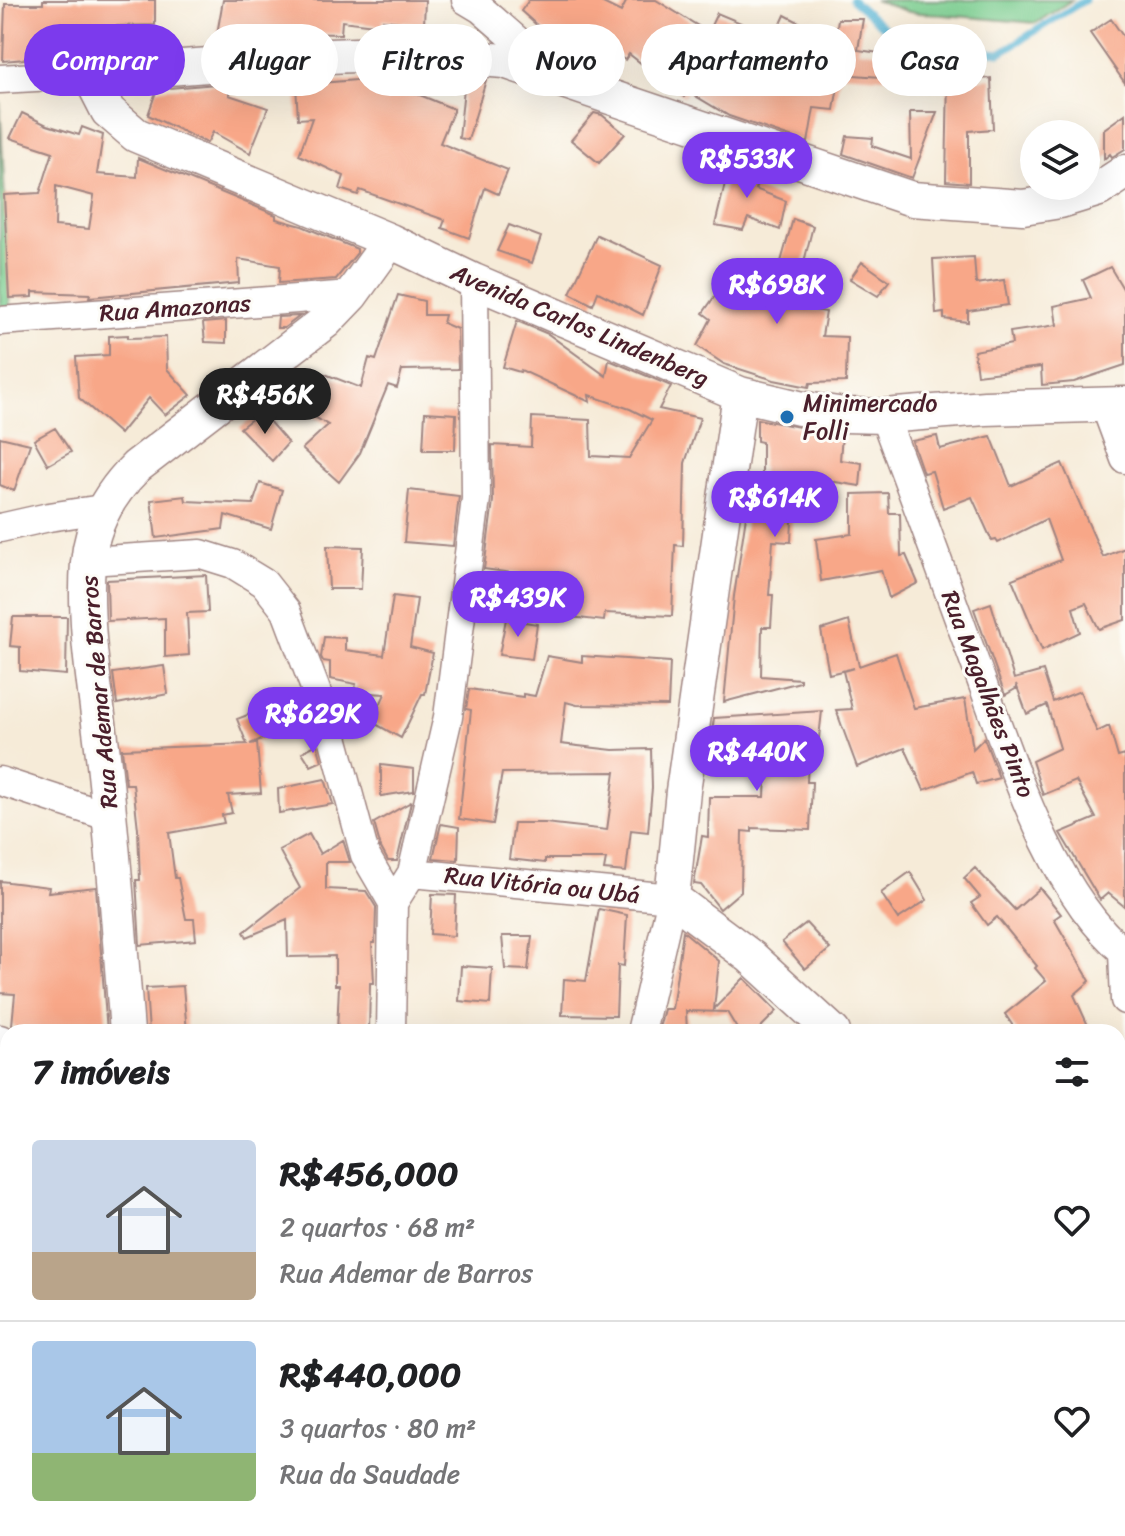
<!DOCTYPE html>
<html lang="pt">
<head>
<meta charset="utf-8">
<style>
  :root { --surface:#fff; --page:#f2f2f2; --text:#202124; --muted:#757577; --line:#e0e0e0; --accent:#7c3aed }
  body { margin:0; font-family:Sriracha,sans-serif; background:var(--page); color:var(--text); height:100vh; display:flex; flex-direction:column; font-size:30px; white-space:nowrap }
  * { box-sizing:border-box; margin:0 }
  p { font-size:26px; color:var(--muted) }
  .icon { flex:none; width:44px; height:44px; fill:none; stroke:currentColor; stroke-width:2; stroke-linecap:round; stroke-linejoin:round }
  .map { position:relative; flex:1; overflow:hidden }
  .details { position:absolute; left:0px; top:1024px; width:1126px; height:512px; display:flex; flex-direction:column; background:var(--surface); border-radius:24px 24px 0 0; box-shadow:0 8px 32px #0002 }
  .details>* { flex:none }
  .banner { position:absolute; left:24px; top:24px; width:1078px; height:72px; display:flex; gap:16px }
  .buttons { position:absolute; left:1020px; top:120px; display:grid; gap:16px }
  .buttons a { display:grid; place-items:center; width:80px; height:80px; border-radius:50%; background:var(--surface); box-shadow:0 8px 32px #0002; font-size:40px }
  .price { position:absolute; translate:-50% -68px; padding:0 18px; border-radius:28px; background:var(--accent); color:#fff; font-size:26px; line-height:52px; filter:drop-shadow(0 2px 4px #0008) }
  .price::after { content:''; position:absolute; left:50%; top:48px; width:24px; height:18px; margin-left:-12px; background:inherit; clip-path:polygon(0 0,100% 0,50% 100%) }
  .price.on { background:#222; color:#fff }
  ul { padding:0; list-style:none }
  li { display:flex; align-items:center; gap:24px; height:200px; padding:0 32px }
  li+li { border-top:2px solid var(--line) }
  li span { display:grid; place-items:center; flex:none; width:224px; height:160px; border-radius:8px; color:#555 }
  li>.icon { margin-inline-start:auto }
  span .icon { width:96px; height:96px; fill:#fffc; stroke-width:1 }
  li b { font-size:34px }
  h2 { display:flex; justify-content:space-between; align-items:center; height:96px; padding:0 32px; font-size:34px }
  .tag { padding:0 28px; border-radius:36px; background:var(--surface); box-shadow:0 8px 32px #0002; font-size:28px; line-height:72px }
  .tag.on { background:var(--accent); color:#fff }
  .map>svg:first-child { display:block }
</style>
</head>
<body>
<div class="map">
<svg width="1125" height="1536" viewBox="0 0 1125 1536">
  <rect width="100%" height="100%" fill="#fdfcf7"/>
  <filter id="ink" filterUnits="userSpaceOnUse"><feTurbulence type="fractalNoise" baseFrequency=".0125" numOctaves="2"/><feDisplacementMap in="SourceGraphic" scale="16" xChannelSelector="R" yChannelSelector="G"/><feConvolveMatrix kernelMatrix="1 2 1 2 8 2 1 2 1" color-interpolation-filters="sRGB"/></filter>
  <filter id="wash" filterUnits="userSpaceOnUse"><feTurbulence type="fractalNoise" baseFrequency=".006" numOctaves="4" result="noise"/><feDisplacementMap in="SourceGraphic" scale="32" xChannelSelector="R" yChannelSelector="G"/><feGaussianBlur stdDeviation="1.8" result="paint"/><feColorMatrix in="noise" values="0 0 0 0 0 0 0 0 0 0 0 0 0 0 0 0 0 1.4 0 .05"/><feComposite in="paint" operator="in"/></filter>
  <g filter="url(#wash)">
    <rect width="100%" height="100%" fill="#f6ebd8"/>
    <!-- green -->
    <path fill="#7bcd90" stroke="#62765e" stroke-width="2" d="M874 0H1072L1036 23 909 12Z
      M0 101 10 307H0Z"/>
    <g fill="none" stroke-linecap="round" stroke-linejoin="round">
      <!-- stream -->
      <path stroke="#56b4d4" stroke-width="7" d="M852 0 888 31 898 36 963 42 989 52 1000 53 1085 0"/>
    </g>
    <g id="blocks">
      <!-- building -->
      <path fill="#f8a788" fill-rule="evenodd" d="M43 0H155V25L117 26V52H85V49L37 46V58L3 61 5 4H43Z
        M223 0H425L424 25 383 20V26L342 21 341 34 251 32V37L217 34Z
        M529 0H597L621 12 627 0H656L708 32 717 13 741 23 734 38 767 55 785 15 835 41 838 19H863L858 50 908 57V53L933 52 934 57 958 56 955 64H972V80L991 78 993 129 969 131V183L946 181 948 77H881L840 74 834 110 814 108 808 143 729 116 687 91 684 97 629 54 625 60 592 40 588 48 575 40 567 54 547 39 549 36 521 11Z
        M1111 19 1125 39V83L1090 33Z
        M417 75 415 93 454 109 440 143 508 170 498 194 485 188 469 238 442 228 445 220 360 190 358 195 340 189 344 176 299 155 312 118 298 119 296 85Z
        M465 78 486 80 468 140 459 138Z
        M229 83V95L268 108 250 153 213 132 207 143 148 115 157 89Z
        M910 112H937L912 178 843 154 847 136 873 138 872 146 911 159Z
        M22 113 47 125 79 135 82 127 103 135 97 174 137 177 138 158 276 215V219L302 226 357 249V253L336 279 279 283 280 266 238 259 239 283 89 297 90 294 33 292V297L9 298 4 195 40 193 53 152 10 138ZM56 186 94 196 89 229 55 226Z
        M594 113 602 115 625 134 599 163 571 140Z
        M1125 114V149L1112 157 1110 154 1104 159V129Z
        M731 159 762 170 755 189 786 201 780 230 748 218 743 230 715 225Z
        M793 219 813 226 800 278 806 281 795 307 826 312 822 336 847 337 846 382 810 383 809 387 774 380 724 364 697 346 711 319 703 313 717 293 746 308 768 264 779 269Z
        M509 225 541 237 532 263 497 251Z
        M597 235 662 265 643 315 598 292 593 305 570 293Z
        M974 257 976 284 1004 280 1008 305 968 311V322L944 319V313L936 314 933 259Z
        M862 262 889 281 878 296 850 279Z
        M1110 267 1125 292V365L1074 382 1042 385 1041 367 977 375 974 351 1012 344 1010 332 1057 325 1054 306 1091 298 1083 280Z
        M398 295 424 301V315H445L443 323 457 329 458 369 402 370 397 388 388 385 360 453 339 482 302 449 328 425 277 395 289 379 322 398 312 369 361 388 369 358 376 360Z
        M300 316 284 328H277L278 317Z
        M226 321V343L205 342 203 323Z
        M517 321 548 334 606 376 609 360 671 386 659 409 700 418 685 463 683 546 675 545 672 616 605 613 604 621 562 616 533 615 540 577 484 569 493 501 492 445 531 447 532 417 590 420 591 456 629 458 652 420 630 409 589 395 590 402 521 370 520 372 503 367Z
        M128 335V338L166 337 167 369 191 395 165 415 149 398 120 434 79 398 76 357 109 355V336Z
        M261 412 288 443 272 461 240 428Z
        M425 412 456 414 455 450H423Z
        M757 419 842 435 840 460 862 463 860 486 811 478 809 500 793 499 791 542 773 541 769 595H773L771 627H762L761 676 800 679V682L724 702 734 596 746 516V493L762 496V442L757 441Z
        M55 428 71 452 48 465 34 440Z
        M937 436 940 449 991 436 1011 486 1062 463 1103 557 1125 548V620L1099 629 1086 603 1073 608 1080 632 1042 650 1012 579 1061 560 1046 519 998 543 996 540 992 541 972 497 943 508 932 471 923 473 912 441Z
        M0 437 30 444 14 491 0 485Z
        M260 483 282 490 271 529 225 515 223 529 156 538 151 500 185 496 186 501 253 504Z
        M409 490 459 496 453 546 404 542Z
        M888 493 889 513H900L901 556 906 555 918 583 889 598 881 570 821 581 816 539 852 534V494Z
        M327 546 363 547 361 589H329Z
        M206 575 208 612 187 613 189 655 165 657V618L108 621 107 580Z
        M393 596 417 599 410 647 433 653 425 694H422L401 738 372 722 385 694 354 692 356 684 330 679V662L323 661 321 657 324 637 345 638V650L384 655Z
        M991 603 1014 679 1043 671 1053 702 1080 691 1097 732 1109 726 1118 757 1125 755V907L1108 893 1100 900 1060 833 1096 818 1076 781 1043 795 1032 761 1060 748 1047 705 1027 714 1016 684 1017 688 1005 695 974 609Z
        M13 617H67L66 675 20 671V647L10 646Z
        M506 619 537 624 532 659 499 655Z
        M849 621 859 666 896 653 914 708 965 699 973 749 984 738 999 778 976 784 972 772 924 790 905 748 857 767 836 710 852 709 843 671 854 668 829 674 821 630Z
        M547 656 582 662V656L670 662 668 706 577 705 566 702 561 744 613 750 651 749 652 788 648 832 631 830 626 872 604 870 606 859H545V863L509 859 514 823H545L607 830 615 772 502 773 493 824 459 819 471 710 466 709 469 689 523 697V694L535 696Z
        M164 666 168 694 117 704 113 673Z
        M282 702 295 725 250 744 257 743 261 793 228 795 232 813 222 815 224 823 169 833 175 878H178L186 919H194L196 940 140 945 136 880H140L138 829 133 784H126L122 749 247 744 237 719Z
        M822 711 819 738H809L807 782H812L810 830 752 828V832L742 831 741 891 720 909 701 885 694 884 702 836 708 837 709 797H765L767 754 709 753 714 718Z
        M317 744 322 761 311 766 302 752Z
        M381 765 414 769V791L381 796Z
        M325 779 333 804 279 813 278 789Z
        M411 802 397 861H388L381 848 374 823Z
        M441 824 459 827 458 860 433 858Z
        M309 834 320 854 343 840 350 862H326V889L366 891 376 907 375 943H372L374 983H370L369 1032H337L339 985H335V956L288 957 287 920 247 937 244 932 300 888 279 850Z
        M975 868 1015 910 1040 888 1061 914 1054 919 1090 981 1074 995 1091 1032H1017L1005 1014 1046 981 1035 968 1037 966 997 917 987 925 971 903 980 897 964 878Z
        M910 872 927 900 898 919 881 893Z
        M0 881 49 887 48 892 96 887 107 1032H22L12 1025 15 994 0 993Z
        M432 894 456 895 454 936 430 934Z
        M599 909 627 915 624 966 618 965 616 1016 562 1015 564 979 586 981Z
        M806 923 830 949 805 969 782 942Z
        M683 931 719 961 714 1009 744 978 777 1011 756 1032H739L727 1012 686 1011 687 1032H658L664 1009H672Z
        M502 936H532L528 970 505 969Z
        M461 966 492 968 490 1004 459 1001Z
        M183 986 187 1032H149L146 988Z"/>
    </g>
  </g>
  <g filter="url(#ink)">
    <use href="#blocks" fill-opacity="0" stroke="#a08582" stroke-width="2"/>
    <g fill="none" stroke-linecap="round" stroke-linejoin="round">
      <defs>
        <path id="minor" d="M466 0 481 9 559 77
          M0 79 89 74
          M0 321 351 295
          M1105 405 1125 459
          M884 416C915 498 945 580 975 663 1009 754 1049 890 1125 953
          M0 528 49 517 102 509
          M88 561 201 554 233 564 264 583 286 611 332 733 365 855 393 903
          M0 781 110 817
          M412 873 672 898 641 1032
          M1123 952 1125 1000
          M391 1032 393 903 412 873 448 717 476 499 474 281
          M0 1039 8 1042
          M0 1174 8 1204
          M82 1528 83 1536
          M231 1528V1536
          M643 1528 650 1536
          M1046 1528 1066 1536"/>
        <path id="tertiary" d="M1125 172 1099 189 1060 201 1023 207 912 199 504 61 411 53 328 56 89 74 108 111 136 135 390 241 474 281 740 394 799 408 844 415 884 416 985 408 1125 404
          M740 394 683 791 672 898 751 957 833 1032
          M127 1032C120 943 114 853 104 764 97 698 83 629 88 563 91 525 110 493 136 467L326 321 351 295 390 241
          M1118 1294 1125 1300
          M271 1528 282 1536"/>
      </defs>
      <!-- minor casing -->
      <use href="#minor" stroke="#a08582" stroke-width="31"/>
      <!-- tertiary casing -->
      <use href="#tertiary" stroke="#a08582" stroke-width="37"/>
      <!-- minor -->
      <use href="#minor" stroke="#fff" stroke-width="28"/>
      <!-- tertiary -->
      <use href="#tertiary" stroke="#fff" stroke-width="34"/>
    </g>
  </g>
  <!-- markers -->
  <circle fill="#1f6fb2" stroke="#fdfcf7" stroke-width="3" cx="787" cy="417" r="8"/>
  <g text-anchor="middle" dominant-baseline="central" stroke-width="6" stroke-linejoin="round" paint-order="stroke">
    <!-- street labels -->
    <g font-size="24" fill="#4a1f2b" stroke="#fdfcf7">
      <text transform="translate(175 308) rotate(-4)">Rua Amazonas</text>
      <text transform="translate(580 325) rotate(23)">Avenida Carlos Lindenberg</text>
      <text transform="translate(99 692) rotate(-95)">Rua Ademar de Barros</text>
      <text transform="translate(988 694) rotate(69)">Rua Magalhães Pinto</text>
      <text transform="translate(542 885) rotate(6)">Rua Vitória ou Ubá</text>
    </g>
    <!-- poi labels -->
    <g font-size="24" fill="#4a1f2b" stroke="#fdfcf7" text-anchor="start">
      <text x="803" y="403">Minimercado<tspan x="803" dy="28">Folli</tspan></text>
    </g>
  </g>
</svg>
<div class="buttons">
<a><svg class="icon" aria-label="layers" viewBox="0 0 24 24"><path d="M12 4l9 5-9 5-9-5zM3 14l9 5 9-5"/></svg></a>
</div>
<b class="price" style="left:747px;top:200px">R$533K</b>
<b class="price" style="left:777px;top:326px">R$698K</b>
<b class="price on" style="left:265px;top:436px">R$456K</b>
<b class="price" style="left:775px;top:539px">R$614K</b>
<b class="price" style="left:518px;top:639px">R$439K</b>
<b class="price" style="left:313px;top:755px">R$629K</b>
<b class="price" style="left:757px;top:793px">R$440K</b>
<div class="banner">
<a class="tag on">Comprar</a>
<a class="tag">Alugar</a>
<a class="tag">Filtros</a>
<a class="tag">Novo</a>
<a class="tag">Apartamento</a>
<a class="tag">Casa</a>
</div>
<section class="details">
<h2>7 imóveis<svg class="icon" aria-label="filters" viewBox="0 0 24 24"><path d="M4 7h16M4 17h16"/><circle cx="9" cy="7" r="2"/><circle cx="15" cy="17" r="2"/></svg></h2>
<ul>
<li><span style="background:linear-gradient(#c9d6e8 70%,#b9a48a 0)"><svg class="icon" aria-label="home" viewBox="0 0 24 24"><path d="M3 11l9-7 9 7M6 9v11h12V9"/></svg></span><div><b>R$456,000</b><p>2 quartos · 68 m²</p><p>Rua Ademar de Barros</p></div><svg class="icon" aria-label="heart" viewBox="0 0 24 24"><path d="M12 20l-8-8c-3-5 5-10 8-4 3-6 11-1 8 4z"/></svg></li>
<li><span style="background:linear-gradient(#a9c7e8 70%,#8fb573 0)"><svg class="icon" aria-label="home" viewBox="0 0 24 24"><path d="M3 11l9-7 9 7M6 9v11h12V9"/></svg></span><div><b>R$440,000</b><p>3 quartos · 80 m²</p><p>Rua da Saudade</p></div><svg class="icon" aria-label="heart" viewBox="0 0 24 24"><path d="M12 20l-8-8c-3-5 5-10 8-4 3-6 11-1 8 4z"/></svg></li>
</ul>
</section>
</div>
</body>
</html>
